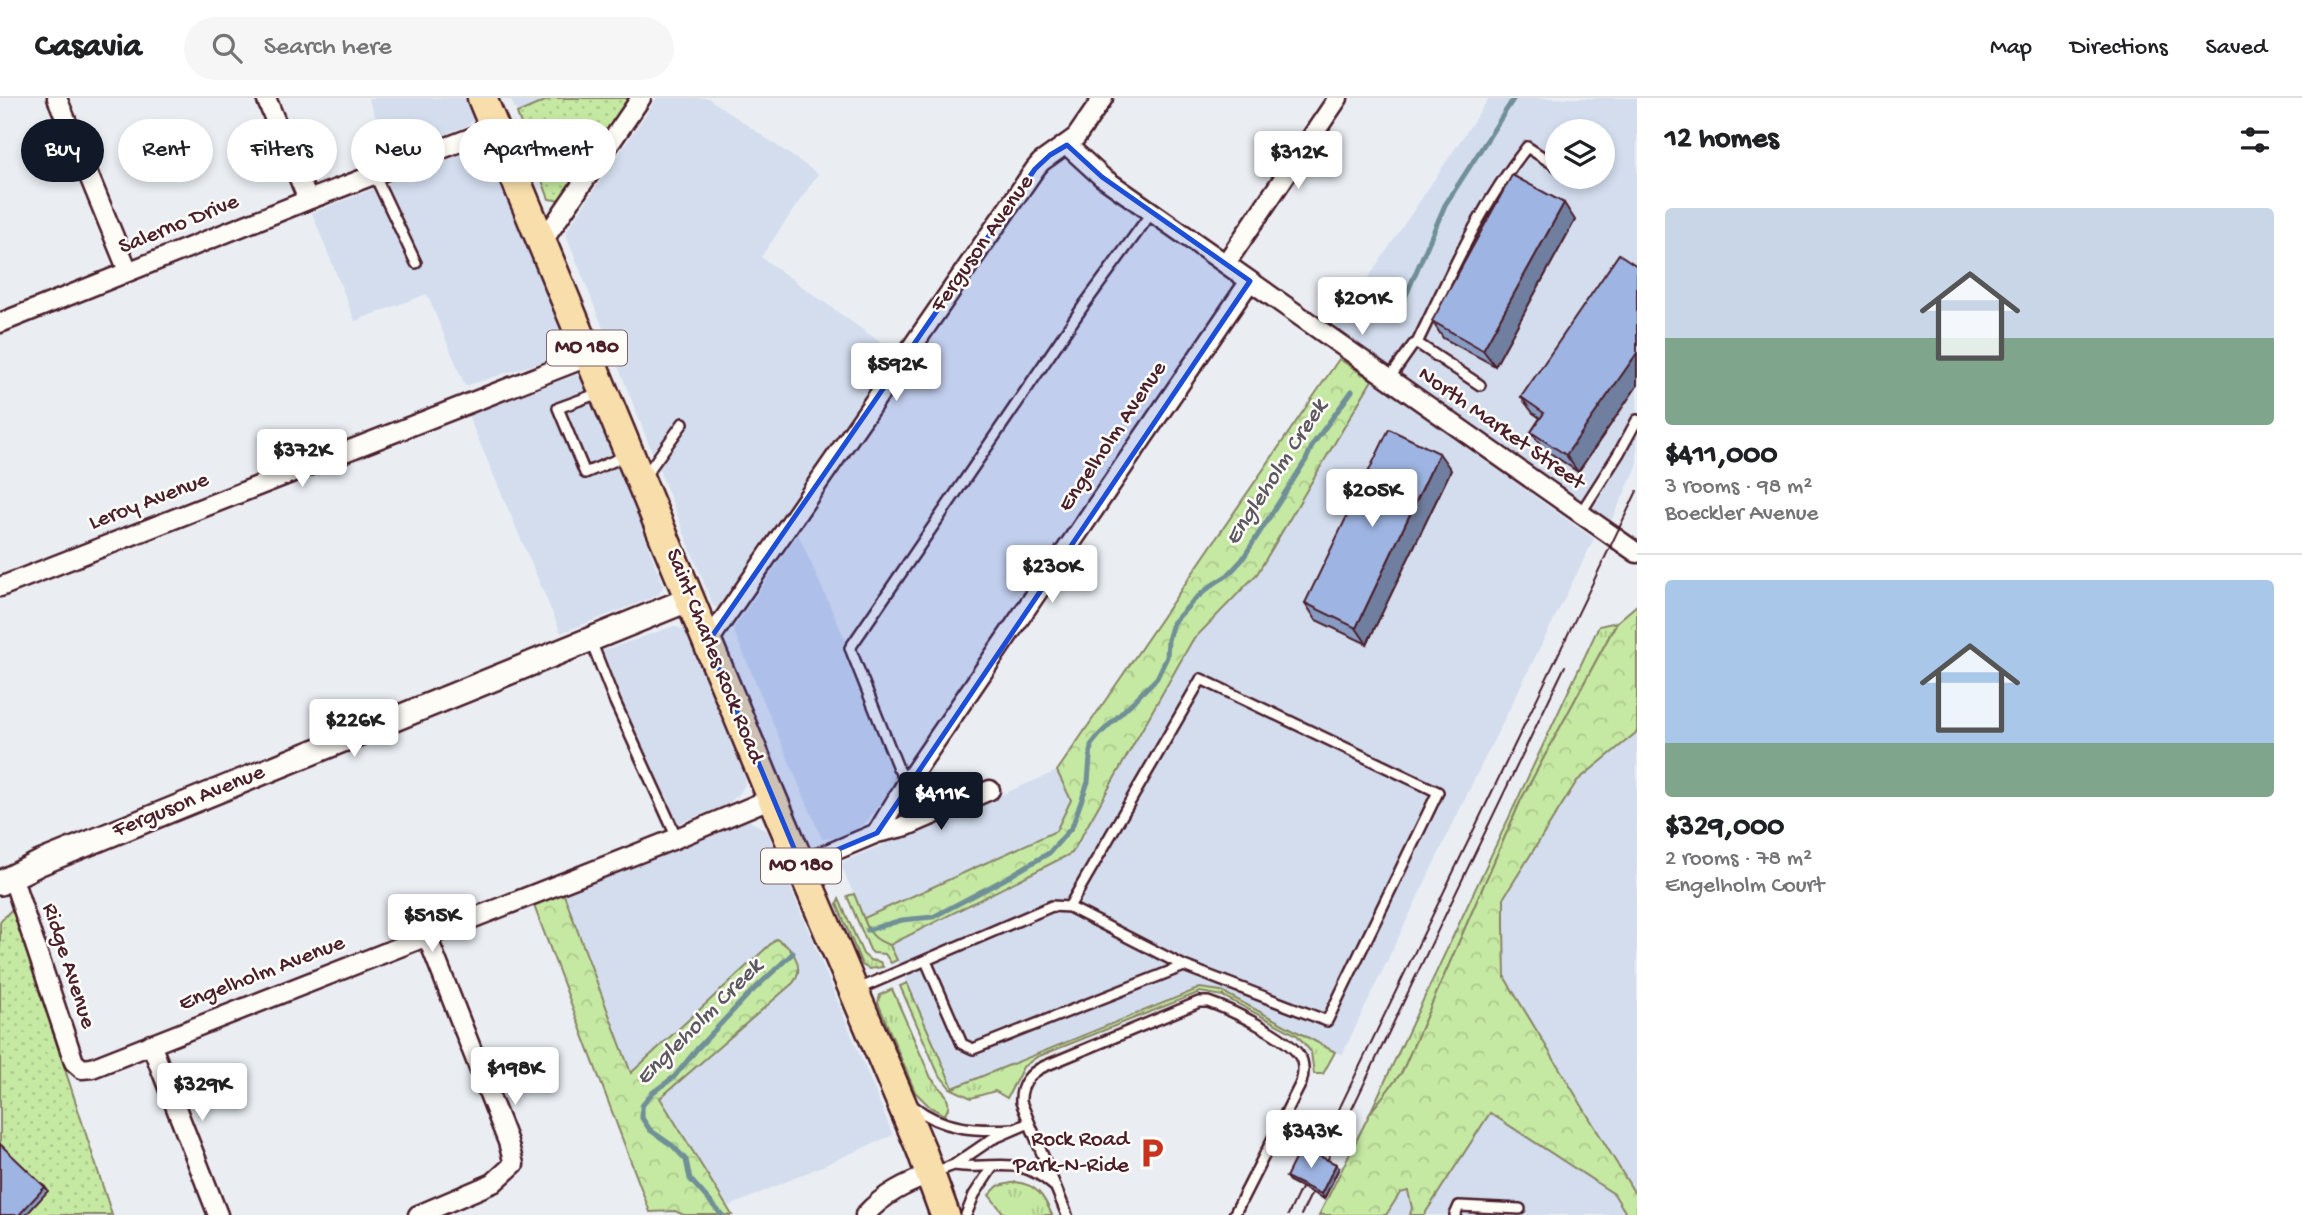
<!DOCTYPE html>
<html lang="en">
<head>
<meta charset="utf-8">
<style>
  :root { --surface:#fff; --page:#f6f6f6; --text:#202124; --muted:#757577; --line:#e0e0e0; --accent:#111827 }
  body { margin:0; font-family:"Gochi Hand",sans-serif; background:var(--page); color:var(--text); height:100vh; display:flex; flex-direction:column; font-size:26px; white-space:nowrap }
  * { box-sizing:border-box; margin:0 }
  p { font-size:23px; color:var(--muted) }
  .icon { flex:none; width:38px; height:38px; fill:none; stroke:currentColor; stroke-width:2; stroke-linecap:round; stroke-linejoin:round }
  .map { position:relative; flex:1; overflow:hidden }
  .details { display:flex; flex-direction:column; background:var(--surface); width:665px }
  .details>* { flex:none }
  .guide { position:absolute; left:21px; top:21px; width:665px; height:63px; display:flex; gap:14px }
  .controls { position:absolute; left:1545px; top:21px; display:grid; gap:14px }
  .controls a { display:grid; place-items:center; width:70px; height:70px; border-radius:50%; background:var(--surface); box-shadow:0 4px 10px #0003; font-size:35px }
  .price { position:absolute; translate:-50% -60px; padding:0 16px; border-radius:7px; background:#fff; color:#222; font-size:23px; line-height:46px; filter:drop-shadow(0 2px 4px #0008) }
  .price::after { content:''; position:absolute; left:50%; top:42px; width:21px; height:16px; margin-left:-10px; background:inherit; clip-path:polygon(0 0,100% 0,50% 100%) }
  .price.active { background:var(--accent); color:#fff }
  ul { padding:0; list-style:none }
  li { display:grid; align-content:center; gap:14px; height:371px; padding:0 28px }
  li+li { border-top:2px solid var(--line) }
  li span { display:grid; place-items:center; height:217px; border-radius:7px; color:#555 }
  li>.icon { margin-inline-start:auto }
  span .icon { width:126px; height:126px; fill:#fffc; stroke-width:1 }
  li b { font-size:30px }
  h2 { display:flex; justify-content:space-between; align-items:center; height:84px; padding:0 28px; font-size:30px }
  .pill { padding:0 24px; border-radius:32px; background:var(--surface); box-shadow:0 4px 10px #0003; font-size:24px; line-height:63px }
  .pill.active { background:var(--accent); color:#fff }
  header { display:flex; align-items:center; gap:42px; box-sizing:border-box; height:98px; padding:0 35px; background:var(--surface); border-bottom:2px solid var(--line) }
  header strong { font-size:33px }
  nav { display:flex; gap:38px; margin-inline-start:auto; font-size:24px }
  .search { width:490px; height:63px; background:var(--page); display:flex; align-items:center; gap:18px; box-sizing:border-box; padding:0 24px; border-radius:38px; color:var(--muted); font-size:26px }
  main { display:flex; flex:1; min-height:0 }
  .map>svg:first-child { display:block }
</style>
</head>
<body>
<header>
<strong>Casavia</strong>
<div class="search"><svg class="icon" aria-label="search" viewBox="0 0 24 24"><circle cx="10" cy="10" r="6"/><path d="M15 15l6 6"/></svg>Search here</div>
<nav><a>Map</a><a>Directions</a><a>Saved</a></nav>
</header>
<main>
<div class="map">
<svg width="1637" height="1117" viewBox="0 0 1637 1117">
  <defs>
    <pattern id="grass-tufts" width="24" height="20" patternUnits="userSpaceOnUse" patternTransform="scale(1.75)"><rect width="24" height="20" fill="#c5e9a2"/><path d="M3 7l-1-3M5 7V3M7 7l1-3M15 17l-1-3M17 17v-4M19 17l1-3" fill="none" stroke="#abc78c"/></pattern>
    <pattern id="forest-crowns" width="20" height="18" patternUnits="userSpaceOnUse" patternTransform="scale(1.75)"><rect width="20" height="18" fill="#c5e9a2"/><path d="M2 6a3 3 0 1 1 6 0M12 15a3 3 0 1 1 6 0" fill="none" stroke="#abc78c"/></pattern>
    <pattern id="park-dots" width="8" height="8" patternUnits="userSpaceOnUse" patternTransform="scale(1.75)"><rect width="8" height="8" fill="#c5e9a2"/><path d="M2 2h.1M6 6h.1" fill="none" stroke="#abc78c" stroke-width="1.8" stroke-linecap="round"/></pattern>
  </defs>
  <rect width="100%" height="100%" fill="#eaeef3"/>
  <filter id="ink" filterUnits="userSpaceOnUse"><feTurbulence type="fractalNoise" baseFrequency=".0143" numOctaves="2"/><feDisplacementMap in="SourceGraphic" scale="14" xChannelSelector="R" yChannelSelector="G"/><feConvolveMatrix kernelMatrix="1 2 1 2 8 2 1 2 1" color-interpolation-filters="sRGB"/></filter>
  <g filter="url(#ink)">
    <!-- built -->
    <path fill="#d3ddee" fill-rule="evenodd" d="M368 0H467L475 19 468 27 392 58Z
      M510 0H552L517 15Z
      M657 0H708L818 76 761 159 898 257 727 503 719 510 713 508 567 139V132Z
      M1489 0H1637V369L1611 423 1334 231ZM1558 33H1603V79H1558Z
      M474 51H483L490 58 566 242 565 249 555 260 465 288 427 196 355 223 312 115Z
      M576 277 582 278 589 286 663 488 659 496 651 500 561 535 468 317Z
      M1372 282 1594 441 1474 682 1342 957 1221 893 1191 892 953 990 890 847 1072 755 1192 543 1257 476Z
      M798 436 903 671 869 721 853 734 841 740 822 741 733 531Z
      M674 528 686 533 745 679V686L740 695 728 706 664 731 591 557Z
      M1637 634V1099L1505 880 1504 799 1577 683Z
      M1057 673 1071 702 1056 733 864 820 840 765Z
      M740 723H750L767 733 893 1037 728 1109 660 1000 793 885 775 841 631 975 563 794Z
      M1490 1014 1614 1096 1627 1117H1424Z
      M1409 1093 1412 1110 1410 1117H1386L1400 1095Z"/>
    <!-- grass -->
    <path fill="url(#grass-tufts)" stroke="#888466" stroke-width="2" d="M1617 524 1521 702 1402 974 1370 1015 1599 528Z
      M854 796C864 818 865 839 890 847L897 862 891 865 885 856 873 855 870 852 847 798Z
      M839 801 863 856 870 862 880 864 883 869 869 871 862 867 837 806Z
      M907 885 953 990 1200 890 1221 893 1335 954 1323 976H1314L1311 954 1297 937 1223 898 1200 894 1037 959 1023 969 1007 1000 995 993 971 1000 950 990 938 975 900 888Z
      M892 891 931 980 946 997 949 1008 945 1017 930 1009 915 994 878 905 880 897Z
      M1016 1084C1037 1087 1044 1098 1052 1117H1005L989 1097 998 1088Z"/>
    <!-- forest -->
    <path fill="url(#forest-crowns)" stroke="#888466" stroke-width="2" d="M1339 261 1372 282 1257 476 1192 543 1072 755 890 847C875 842 869 836 864 820L1056 733 1071 702 1057 673Z
      M1637 507V634L1577 683 1504 799V829L1505 880 1637 1099V1117H1627L1614 1096 1490 1015 1424 1117H1410L1412 1110 1408 1093 1400 1095 1386 1117H1319L1370 1015 1402 974 1521 702 1617 524Z
      M563 794 631 975 776 841C792 848 806 869 793 885L660 1000 732 1117H684L675 1113 650 1114 533 805Z"/>
    <!-- park -->
    <path fill="url(#park-dots)" stroke="#888466" stroke-width="2" d="M552 0H633L565 99 556 102 549 101 517 15Z
      M13 810 112 1117H0V824Z"/>
    <g fill="none" stroke-linecap="round" stroke-linejoin="round">
      <!-- stream -->
      <path stroke="#6f8f97" stroke-width="5" d="M1397 218 1445 107 1514 0
        M868 832 902 822 933 819 1003 782 1049 755 1072 729 1088 684 1091 647 1100 636 1157 580 1167 559 1168 542 1173 525 1193 503 1212 487 1228 477 1242 462 1306 362 1313 346 1352 293
        M722 1117 690 1081 686 1062 673 1048 650 1032 642 1020V1008L652 995 674 979 697 951 746 899 793 855"/>
      <defs>
        <path id="service" d="M374 76 416 165
          M1417 245C1450 177 1480 108 1527 49L1558 69
          M1389 281 1413 247 1417 245 1480 287
          M599 295 558 310 585 375 628 357
          M644 379 683 325
          M1580 416 1619 355 1637 322
          M591 543 615 604 677 740
          M907 685 898 670 850 550 1084 207 1152 114
          M926 863 962 946 973 951 1184 868
          M856 892 1052 808 1069 809 1184 868 1327 923 1438 694 1201 581 1069 809
          M913 1008C943 1032 976 1033 1013 1031
          M954 1067C997 1073 1017 1055 1054 1088
          M932 1075 954 1067 992 1041 1029 1025
          M966 1117 974 1097 993 1068
          M1067 1117 1021 1004C1020 988 1029 975 1045 968L1199 904H1208C1229 911 1296 942 1302 963 1304 970 1303 978 1301 985L1234 1117
          M1455 1117 1459 1108 1520 1111"/>
        <path id="minor" d="M57 0 128 173
          M266 0 308 102
          M1067 47 1102 79 1637 455
          M543 143 641 0
          M1226 165 1338 0
          M0 225 308 102 494 31
          M0 489 590 258
          M708 544 1035 71 1041 64 1076 39 1103 0
          M877 735 907 728 990 692
          M801 767 877 735 907 685 1250 183
          M12 778 74 964 82 971 92 970 677 740 772 700
          M151 946 218 1117
          M418 1117 493 1085 514 1066 508 1044 427 838
          M865 1117C884 1096 905 1086 931 1076"/>
        <path id="tertiary" d="M0 785 40 765 690 501"/>
        <path id="primary" d="M482 0 772 700 921 1051 945 1117"/>
      </defs>
      <!-- service casing -->
      <use href="#service" stroke="#4a1f2b" stroke-width="14"/>
      <!-- minor casing -->
      <use href="#minor" stroke="#4a1f2b" stroke-width="23"/>
      <!-- tertiary casing -->
      <use href="#tertiary" stroke="#4a1f2b" stroke-width="28"/>
      <!-- primary casing -->
      <use href="#primary" stroke="#4a1f2b" stroke-width="33"/>
      <!-- service -->
      <use href="#service" stroke="#fdfcf7" stroke-width="9"/>
      <!-- minor -->
      <use href="#minor" stroke="#fdfcf7" stroke-width="18"/>
      <!-- tertiary -->
      <use href="#tertiary" stroke="#fdfcf7" stroke-width="23"/>
      <!-- primary -->
      <use href="#primary" stroke="#f8deab" stroke-width="28"/>
      <!-- tram -->
      <path stroke="#4a1f2b" stroke-width="2" d="M1288 1117 1637 393
        M1301 1117 1565 568"/>
    </g>
    <!-- wall -->
    <path fill="#889cc3" stroke="#4a1f2b" stroke-width="2" d="M1575 122 1495 268 1443 240 1432 223Z
      M1637 168V288L1578 374 1543 350 1531 334 1540 320 1533 315 1521 299Z
      M1451 372 1367 546 1316 522 1305 505Z
      M1339 1070 1324 1101 1289 1083 1286 1079Z
      M45 1089 48 1093 26 1117H0Z"/>
    <!-- shaded-wall -->
    <path fill="#6f7f9f" stroke="#4a1f2b" stroke-width="2" d="M1564 105 1575 122 1495 268 1483 252Z
      M1637 255V288L1578 374 1566 357Z
      M1439 355 1451 372 1367 546 1356 530Z
      M1336 1066 1339 1070 1324 1101 1321 1096Z"/>
    <!-- building -->
    <path fill="#9eb5e3" stroke="#4a1f2b" stroke-width="2" d="M1512 77 1564 105 1483 252 1432 223Z
      M1619 156 1637 168V255L1566 357 1531 334 1544 315 1521 299Z
      M1389 331 1439 355 1356 530 1305 505Z
      M0 1046 45 1089 19 1117H0Z
      M1301 1049 1336 1066 1321 1096 1286 1079Z"/>
  </g>
  <!-- marked area -->
  <path fill="#1d4ed8" fill-opacity="0.2" stroke="#1d4ed8" stroke-width="5" stroke-linejoin="round" d="M1067 47 1102 79 1250 183 877 735 801 767 708 544 1035 71 1050 57Z"/>
  <!-- icons -->
  <defs>
    <symbol id="parking-bare" viewBox="-9 -9 18 18"><path d="M-3.5-5.5H1a3.5 3.5 0 0 1 0 7H-1V5.5H-3.5ZM-1-3.4V-.6H.8a1.4 1.4 0 0 0 0-2.8Z" fill="#c8321e" stroke="#fdfcf7" stroke-width="2.5" paint-order="stroke"/></symbol>
  </defs>
  <g fill-rule="evenodd">
    <use href="#parking-bare" x="1130" y="1033" width="44" height="44"/>
  </g>
  <g text-anchor="middle" dominant-baseline="central" stroke-width="5" stroke-linejoin="round" paint-order="stroke">
    <!-- shield labels -->
    <g fill="#fdfcf7" stroke="#806168" stroke-width="2">
      <rect x="547" y="232.5" width="80" height="35" rx="5"/>
      <rect x="761" y="750.5" width="80" height="35" rx="5"/>
    </g>
    <g font-size="21" font-weight="bold" fill="#4a1f2b">
      <text x="587" y="250">MO 180</text>
      <text x="801" y="768">MO 180</text>
    </g>
    <!-- street labels -->
    <g font-size="23" fill="#4a1f2b" stroke="#fdfcf7">
      <text transform="translate(179 127) rotate(-22)">Salerno Drive</text>
      <text transform="translate(983 146) rotate(-55)">Ferguson Avenue</text>
      <text transform="translate(1501 331) rotate(35)">North Market Street</text>
      <text transform="translate(1113 339) rotate(-56)">Engelholm Avenue</text>
      <text transform="translate(149 404) rotate(-21)">Leroy Avenue</text>
      <text transform="translate(714 558) rotate(68)">Saint Charles Rock Road</text>
      <text transform="translate(189 704) rotate(-22)">Ferguson Avenue</text>
      <text transform="translate(68 868) rotate(72)">Ridge Avenue</text>
      <text transform="translate(262 876) rotate(-21)">Engelholm Avenue</text>
    </g>
    <!-- poi labels -->
    <g font-size="23" fill="#4a1f2b" stroke="#fdfcf7" text-anchor="end">
      <text x="1129" y="1042">Rock Road<tspan x="1129" dy="26">Park-N-Ride</tspan></text>
    </g>
    <!-- water labels -->
    <g font-size="24" font-style="italic" fill="#5c5761" stroke="#fdfcf7">
      <text transform="translate(1277 375) rotate(-57)">Engleholm Creek</text>
      <text transform="translate(700 925) rotate(-45)">Engleholm Creek</text>
    </g>
  </g>
</svg>
<div class="controls">
<a><svg class="icon" aria-label="layers" viewBox="0 0 24 24"><path d="M12 4l9 5-9 5-9-5zM3 14l9 5 9-5"/></svg></a>
</div>
<b class="price" style="left:1298px;top:93px">$312K</b>
<b class="price" style="left:1362px;top:239px">$201K</b>
<b class="price" style="left:896px;top:305px">$592K</b>
<b class="price" style="left:302px;top:391px">$372K</b>
<b class="price" style="left:1372px;top:431px">$205K</b>
<b class="price" style="left:1052px;top:507px">$230K</b>
<b class="price" style="left:354px;top:661px">$226K</b>
<b class="price active" style="left:941px;top:734px">$411K</b>
<b class="price" style="left:432px;top:856px">$515K</b>
<b class="price" style="left:515px;top:1009px">$198K</b>
<b class="price" style="left:202px;top:1025px">$329K</b>
<b class="price" style="left:1311px;top:1072px">$343K</b>
<div class="guide">
<a class="pill active">Buy</a>
<a class="pill">Rent</a>
<a class="pill">Filters</a>
<a class="pill">New</a>
<a class="pill">Apartment</a>
</div>
</div>
<section class="details">
<h2>12 homes<svg class="icon" aria-label="filters" viewBox="0 0 24 24"><path d="M4 7h16M4 17h16"/><circle cx="9" cy="7" r="2"/><circle cx="15" cy="17" r="2"/></svg></h2>
<ul>
<li><span style="background:linear-gradient(#c9d6e8 60%,#7fa58c 0)"><svg class="icon" aria-label="home" viewBox="0 0 24 24"><path d="M3 11l9-7 9 7M6 9v11h12V9"/></svg></span><div><b>$411,000</b><p>3 rooms · 98 m²</p><p>Boeckler Avenue</p></div></li>
<li><span style="background:linear-gradient(#a9c7e8 75%,#7fa58c 0)"><svg class="icon" aria-label="home" viewBox="0 0 24 24"><path d="M3 11l9-7 9 7M6 9v11h12V9"/></svg></span><div><b>$329,000</b><p>2 rooms · 78 m²</p><p>Engelholm Court</p></div></li>
</ul>
</section>
</main>
</body>
</html>
